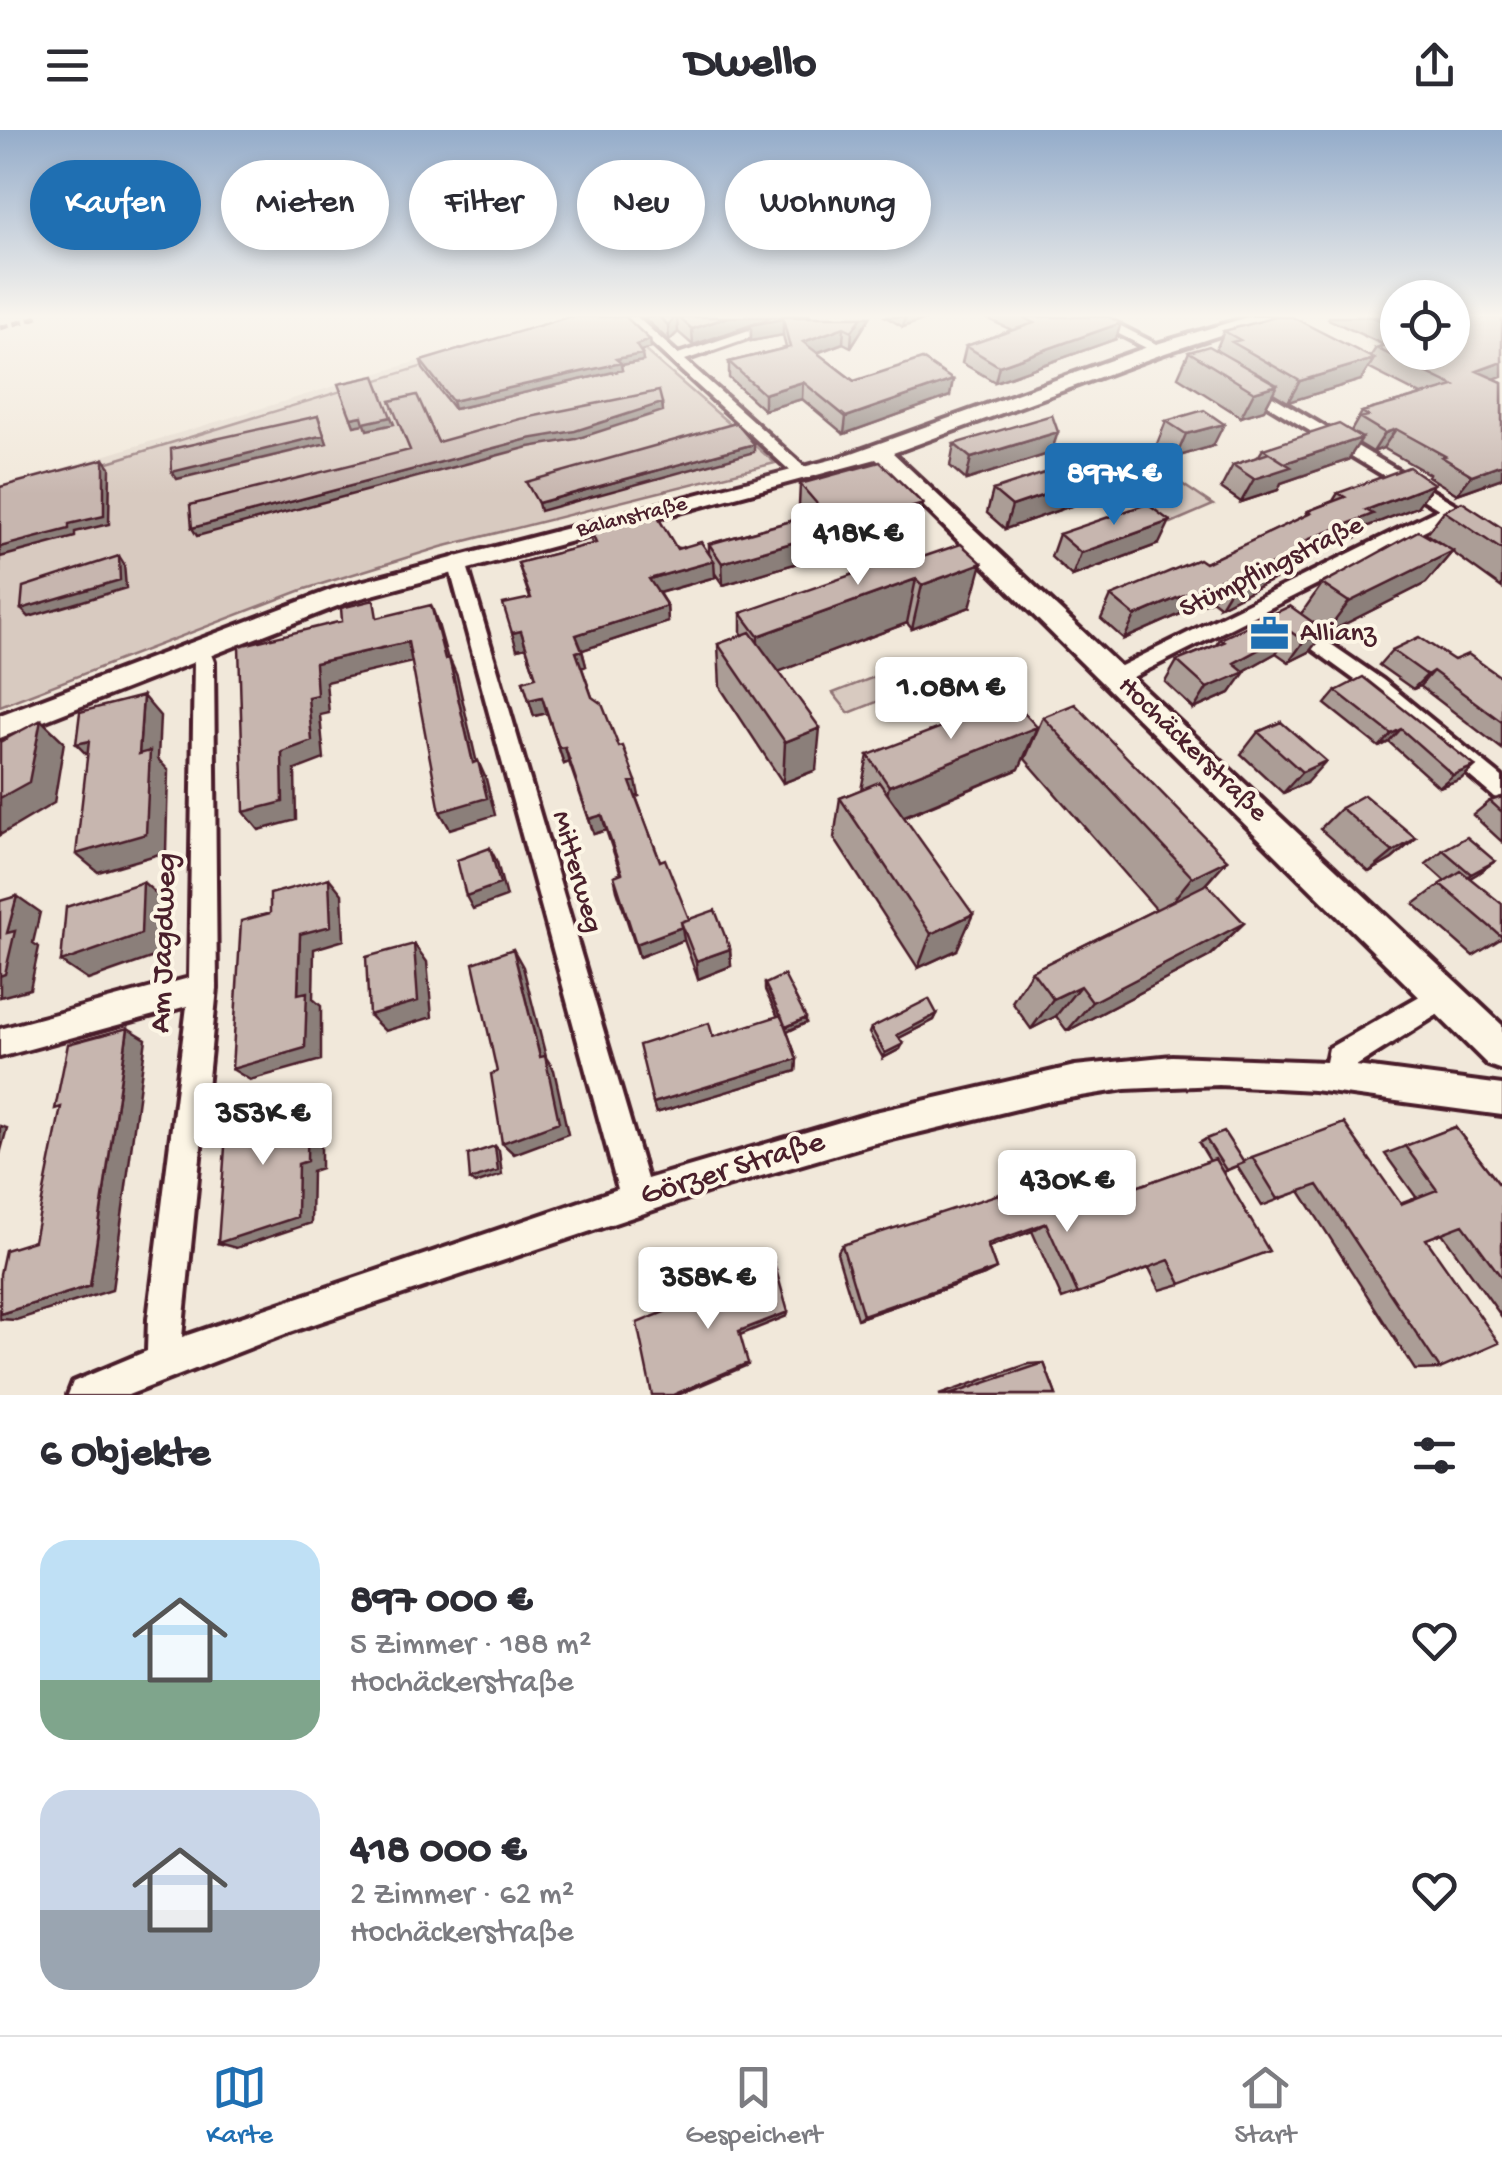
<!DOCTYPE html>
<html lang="de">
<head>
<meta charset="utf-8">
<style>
  :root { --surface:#fff; --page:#f2f2f3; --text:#2b2b33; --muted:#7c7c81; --line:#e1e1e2; --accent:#1f6fb2 }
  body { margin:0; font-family:"Gochi Hand",sans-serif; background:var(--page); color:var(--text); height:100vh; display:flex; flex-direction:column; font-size:38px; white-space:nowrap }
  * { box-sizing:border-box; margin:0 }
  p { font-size:32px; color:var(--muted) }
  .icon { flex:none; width:55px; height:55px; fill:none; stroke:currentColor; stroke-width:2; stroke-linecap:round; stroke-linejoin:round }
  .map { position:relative; height:1265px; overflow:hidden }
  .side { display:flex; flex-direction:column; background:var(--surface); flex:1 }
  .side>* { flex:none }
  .guide { position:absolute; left:30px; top:30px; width:1000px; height:90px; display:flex; gap:20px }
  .buttons { position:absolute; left:1380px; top:150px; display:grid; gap:20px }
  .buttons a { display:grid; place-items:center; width:90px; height:90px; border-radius:50%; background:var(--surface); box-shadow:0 5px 15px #0003; font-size:50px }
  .price { position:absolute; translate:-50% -85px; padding:0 22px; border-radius:10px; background:#fff; color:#222; font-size:32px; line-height:65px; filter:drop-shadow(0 2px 5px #0008) }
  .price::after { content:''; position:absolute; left:50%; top:60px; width:30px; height:22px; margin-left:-15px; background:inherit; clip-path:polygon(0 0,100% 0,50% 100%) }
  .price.current { background:var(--accent); color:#fff }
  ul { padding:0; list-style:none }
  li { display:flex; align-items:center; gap:30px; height:250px; padding:0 40px }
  li span { display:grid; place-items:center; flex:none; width:280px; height:200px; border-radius:30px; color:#555 }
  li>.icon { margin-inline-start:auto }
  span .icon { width:120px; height:120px; fill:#fffc; stroke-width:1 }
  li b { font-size:42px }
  h2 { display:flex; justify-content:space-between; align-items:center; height:120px; padding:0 40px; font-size:42px }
  .chip { padding:0 35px; border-radius:45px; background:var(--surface); box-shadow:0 5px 15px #0003; font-size:35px; line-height:90px }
  .chip.current { background:var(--accent); color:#fff }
  header { display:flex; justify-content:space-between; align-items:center; height:130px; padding:0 40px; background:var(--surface); font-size:45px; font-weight:700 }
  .tab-bar { display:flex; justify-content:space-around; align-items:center; height:140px; border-top:2px solid var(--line); background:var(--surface); font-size:28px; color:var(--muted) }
  .tab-bar a { display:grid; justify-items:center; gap:5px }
  .tab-bar .current { color:var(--accent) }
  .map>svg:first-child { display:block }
</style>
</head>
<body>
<header><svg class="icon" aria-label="menu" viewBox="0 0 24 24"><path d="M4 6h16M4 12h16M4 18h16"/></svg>Dwello<svg class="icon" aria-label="share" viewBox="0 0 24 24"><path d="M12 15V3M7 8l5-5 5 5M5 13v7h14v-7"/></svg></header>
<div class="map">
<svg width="1502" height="1265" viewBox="0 0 1502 1265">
  <rect width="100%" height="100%" fill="#f1e8da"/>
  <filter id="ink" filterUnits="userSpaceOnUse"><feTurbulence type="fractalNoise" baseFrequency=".01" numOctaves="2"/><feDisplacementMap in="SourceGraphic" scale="20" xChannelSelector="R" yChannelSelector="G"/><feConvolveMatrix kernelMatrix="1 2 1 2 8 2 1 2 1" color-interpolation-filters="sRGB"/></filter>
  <g filter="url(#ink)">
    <!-- built -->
    <path fill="#e4d9cd" d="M564 187H584L0 365V357Z"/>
    <!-- green -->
    <path fill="#d8cac0" stroke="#917476" stroke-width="2.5" d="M584 187H606L775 333 441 417 302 460 0 576V365Z
      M1151 333 1213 375 1171 393 1110 349Z
      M900 537 917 556 849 583 833 563Z"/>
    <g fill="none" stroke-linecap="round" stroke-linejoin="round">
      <defs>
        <path id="minor" d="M623 187H637L678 224 788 187H808L685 230 810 342V348H798Z
          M1086 187H1103L1166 219 1154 222Z
          M1239 252H1249L1502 402V415L1451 387 1123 552H1109L1106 547 1109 542 1439 379 1239 258Z
          M457 426 466 432 647 1049 871 983 1075 936 1172 926 1326 932 1329 918 1446 851 1456 855 1460 864 1456 873 1356 936 1502 955V985L1314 960 1219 955 1125 959 1050 971 871 1014 710 1061 290 1202 128 1265H68L73 1252 147 1221 148 1189 187 876 0 927V899L189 848 194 532 190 519 193 514H207L214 532 217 858 182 1207 618 1059 448 432Z
          M1293 488 1383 550 1502 647V669L1494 667 1369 560 1286 500 1283 495Z"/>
        <path id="tertiary" d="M1248 187H1275L1165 223 893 323 1502 895V940L1488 935 876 329 350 471 0 608V585L333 459 838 328 1153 215Z"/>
      </defs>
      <!-- minor casing -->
      <use href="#minor" stroke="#4a1f2b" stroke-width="8"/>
      <!-- tertiary casing -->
      <use href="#tertiary" stroke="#4a1f2b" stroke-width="8"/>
      <!-- minor -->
      <use href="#minor" fill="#fcf5e5" fill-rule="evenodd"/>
      <!-- tertiary -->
      <use href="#tertiary" fill="#fcf5e5" fill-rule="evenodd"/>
      <!-- rail -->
      <path stroke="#4a1f2b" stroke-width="5" stroke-dasharray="10 5" stroke-linecap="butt" d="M0 198 38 187"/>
    </g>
    <!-- wall -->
    <path fill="#ab9d96" stroke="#4a1f2b" stroke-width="2.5" d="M643 187H870L851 217 843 213 817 223 854 251 950 266 844 304 802 269 764 280 729 248V232L786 218 783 205 751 211V195L693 215 678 202 669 211Z
      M886 187H931L903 197Z
      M984 187H1109L1116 209 995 252 962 233 966 216 1012 200Z
      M1329 187H1398V222L1494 249 1502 252V348L1457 364 1428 346 1429 344 1383 318 1373 322 1358 313 1348 330 1281 353 1278 360 1241 372 1221 358 1233 335 1258 327 1263 319 1351 301 1362 282 1421 265 1368 238 1361 250 1288 272 1273 263 1264 280 1241 287 1178 247 1189 222 1216 220 1224 201 1370 227 1376 218 1384 215 1328 189Z
      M650 210 651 218 640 221 643 231 621 235 622 240 454 279 423 239 421 231Z
      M1166 291 1213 316 1176 327 1157 314Z
      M954 314 1051 323 966 350 950 336Z
      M1097 347 1088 370 1005 399 987 383 993 360Z
      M800 354 923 374 916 406 893 414 886 407 723 455 714 442 715 447 659 463 667 476 668 492 582 520 586 536 582 538 592 567 639 666 636 667 660 731 689 790 730 819 731 836 698 849 684 810 639 827 617 760 614 746 621 744 606 700 594 704 569 632 564 634 547 583 534 586 523 551 536 547 526 517 517 519 530 468 518 433 592 414 590 400 709 424V414L808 386 799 376Z
      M1338 363 1417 377 1363 398 1357 407 1304 429 1298 437 1220 476 1212 470 1124 509 1101 489 1111 466 1205 433 1304 387 1308 381 1333 371Z
      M1444 381 1502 398V458L1452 422 1426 453 1325 504 1323 503 1309 522 1289 532 1276 523 1244 541 1230 563 1194 579 1165 552 1177 531 1216 515 1220 509 1301 484 1322 454 1440 413 1426 404Z
      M1059 404 1159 414 1072 446 1051 427Z
      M902 434 970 477 912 499 907 493 779 541 816 640 783 653 720 557 718 514 741 506V483Z
      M1392 520 1454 530 1502 548V619L1420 556 1413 559 1379 535Z
      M1336 561 1475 636 1461 649 1439 657 1389 612 1379 617 1325 574Z
      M1043 587 1227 730 1206 754 1244 793 1210 826 1067 901 1056 886 1031 899 1012 872 1032 841 1156 779 1025 629Z
      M1281 592 1306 653 1283 663 1241 624 1258 602Z
      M868 625 1019 639 904 687 957 820 918 838 834 708 840 668 861 660Z
      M1502 667V712L1473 685 1490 671Z
      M1341 678 1416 708 1392 729 1369 742 1320 699Z
      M1443 720 1495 731 1470 748 1502 808 1473 826 1414 774 1445 751 1426 734Z
      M765 854 806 893 787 902 797 929 796 941 656 983 653 973 713 907 778 887 765 860Z
      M937 884 934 890 899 908 900 919 883 928 869 903 871 898Z
      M1455 997 1502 1058V1187L1442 1103 1426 1109 1440 1239 1415 1240 1300 1061 1262 1076 1237 1036 1223 1042 1181 1154 1160 1160 1149 1138 1062 1169 1032 1101 988 1117 996 1139 984 1145 857 1189 837 1123 842 1115 1005 1077 1131 1059 1210 1031 1199 1013 1206 1009 1243 1032 1252 1027 1400 1073 1416 1067 1385 1024Z
      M1044 1233 1056 1265H939L1028 1234Z"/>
    <!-- shaded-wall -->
    <path fill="#8b7f7a" stroke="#4a1f2b" stroke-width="2.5" d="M675 187H677L678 202 669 211 668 195Z
      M728 187H776L783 189V205L751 211V195L693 215 692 199Z
      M862 187H870L851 217 852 201Z
      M905 187H931L903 197Z
      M1121 193 1116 209 995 252 999 236Z
      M844 197 843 213 802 228 803 212Z
      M650 210 651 218 637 222 636 215Z
      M642 224 643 231 621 235 622 240 454 279 452 271 616 229Z
      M1374 229 1361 250 1288 272 1300 251Z
      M1502 232V246L1464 260 1477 241Z
      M953 250 950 266 844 304 846 287Z
      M803 252 802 269 764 280V264Z
      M1277 255 1264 280 1241 287 1254 262Z
      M662 273 663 281 576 309 529 317 197 406 192 398Z
      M318 286 327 313 177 349 172 342Z
      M362 286 391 287 394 294 367 300 365 294 354 296 351 288Z
      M1224 294 1213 316 1176 327 1186 304Z
      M1396 299 1383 318 1373 322 1385 303Z
      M1058 302 1051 323 966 350 971 328Z
      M1362 308 1348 330 1281 353 1278 360 1241 372 1254 349 1285 333Z
      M754 314V322L540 381 538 373Z
      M104 329 110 337 109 394 75 402V407L0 427V417L69 394Z
      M1502 334V348L1457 364 1472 345Z
      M1097 347 1088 370 1005 399 1012 376Z
      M1434 354 1417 377 1363 398 1357 407 1304 429 1298 437 1220 476 1234 453 1307 410 1366 380Z
      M923 374 916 406 893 414 896 392 913 377Z
      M889 385 886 407 723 455 722 433Z
      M1170 391 1159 414 1072 446 1081 423Z
      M1453 421 1426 453 1325 504 1349 472Z
      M119 426 124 434 126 458 29 487 21 479Z
      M714 431 715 447 651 465 649 449Z
      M982 433 970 477 912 499 922 455Z
      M1226 447 1212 470 1124 509 1135 486Z
      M916 449 907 493 757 550 758 506Z
      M431 475 438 494 453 547 445 529Z
      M667 476 668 492 580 521 576 505Z
      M521 501 526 517 517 519 512 503Z
      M1325 501 1309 522 1289 532 1304 511Z
      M1291 502 1276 523 1235 546 1245 542 1230 563 1194 579 1207 558 1234 533Z
      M408 512 417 531 326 552 329 583 320 585 324 629 295 640 296 690 259 700 244 682 282 622 308 567 315 533Z
      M582 520 586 536 580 538 576 522Z
      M449 528 457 546 481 651 473 633Z
      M1433 541 1420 556 1413 559 1427 545Z
      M143 566 160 586 158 629 168 640 166 722 98 742 76 724 139 624Z
      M542 567 547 583 534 586 529 570Z
      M41 590 64 612 54 673 0 705V668Z
      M1037 597 1019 639 880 696 889 656Z
      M820 598 816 640 783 653 785 612Z
      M1401 599 1389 612 1379 617 1391 604Z
      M89 611 96 634 76 614Z
      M565 617 569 632 564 634 559 618Z
      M478 631 486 649 495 685 450 699 440 682Z
      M1326 631 1306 653 1283 663 1302 642Z
      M1475 636 1461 649 1439 657 1453 645Z
      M636 651 639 666 633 667 630 652Z
      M602 685 606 700 594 704 589 689Z
      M1416 708 1392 729 1369 742 1393 722Z
      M490 718 497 732 506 767 473 779 466 766Z
      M1227 730 1193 768 1161 785 1192 747Z
      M1495 731 1477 744 1453 758 1471 744Z
      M329 748 342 764 344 810 314 819 313 869 321 876V930L250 950 232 939 298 864 300 804Z
      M143 752 166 772 165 823 88 850 61 832Z
      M17 766 40 782 33 813 39 817 30 859 0 867V846L7 803Z
      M973 784 957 820 918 838 931 804Z
      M1244 793 1210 826 1067 901 1092 872Z
      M682 797 684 810 639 827 636 814Z
      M414 814 427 832 432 887 385 901 369 885Z
      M513 819 523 837 546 927 545 926 554 940 568 1004 514 1024 502 1013 540 927Z
      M730 819 731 836 698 849 696 831Z
      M1080 856 1056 886 1031 899 1053 869Z
      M937 884 934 890 895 910 897 905Z
      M806 888V893L785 902 786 897Z
      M128 898 146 909 112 1160 16 1190 0 1189V1184L90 1156Z
      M903 914 900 919 883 928 885 923Z
      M797 929 796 941 656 983 653 973Z
      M308 966 321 975V1038L312 1041 311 1093 236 1118 218 1113 298 1034Z
      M0 996 7 998 0 1024Z
      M495 1016 499 1020 502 1045 475 1054 470 1050Z
      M1046 1093 1032 1101 975 1122 987 1114Z
      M996 1139 984 1145 857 1189 863 1185Z
      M788 1182 787 1186 740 1205 739 1201Z
      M748 1233V1235L678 1265H673Z"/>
    <!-- building -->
    <path fill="#c7b6af" stroke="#4a1f2b" stroke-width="2.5" d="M568 187H626L650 210 636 215 642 224 616 229 621 233 452 271 421 231Z
      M659 187H675L668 195Z
      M678 187H728L692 199Z
      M773 187H862L852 201 844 197 803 212 854 251 922 229 953 250 846 287 803 252 764 264 729 232 790 217 783 189 751 195Z
      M1022 187H1109L1121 193 999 236 966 216 1034 193Z
      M1276 187H1292L1374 229 1300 251 1232 212 1240 210 1224 201Z
      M1373 187H1398V198Z
      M1452 187H1502V232L1477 241 1502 252V334L1472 345 1442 327 1445 326 1396 299 1385 303 1360 288 1368 286 1362 282 1454 256 1376 218 1398 211V222H1452Z
      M1209 216 1277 255 1254 262 1189 222Z
      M375 246 391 287 364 293 362 286 351 288 338 254Z
      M659 261 662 273 575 301 528 309 192 398 190 375 410 320 390 271 417 265 438 312 520 289Z
      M1204 280 1224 294 1186 304 1166 291Z
      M1052 285 1058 302 971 328 954 314Z
      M318 286 324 305 172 342 171 319Z
      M736 293 754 314 538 373 526 352Z
      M1339 294 1362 308 1285 333 1263 319Z
      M1269 323 1291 337 1254 349 1233 335Z
      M104 329V386L69 394V399L0 417V357Z
      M880 332 923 374 913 377 921 385 896 392 889 385 722 433 709 414 824 382 800 354Z
      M1078 332 1097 347 1012 376 993 360Z
      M1409 337 1434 354 1366 380 1373 384 1307 410 1313 414 1234 453 1226 447 1135 486 1111 466 1199 429 1205 433 1311 383 1308 381 1345 367 1338 363Z
      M1462 372 1502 398V420L1444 381Z
      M1147 374 1170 391 1081 423 1059 404Z
      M656 384 677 419 701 412 714 431 649 449 667 476 576 505 582 520 576 522 592 567 602 574 619 617 623 616 636 651 630 652 660 731 665 729 689 789 681 792 682 797 636 814 614 746 622 743 602 685 589 689 565 617 559 618 542 567 529 570 523 551 536 547 521 501 512 503 503 474 531 468 518 433 596 413 590 400Z
      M1418 401 1453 421 1349 472 1322 454Z
      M961 414 982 433 922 455 916 449 758 506 741 483 897 429 902 434Z
      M119 426 120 450 21 479 23 457Z
      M374 470 377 488 431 475 445 529 449 528 473 633 478 631 487 668 440 682 408 512 315 533 317 565 308 567 312 611 282 622 283 672 244 682 239 516 342 491 341 478Z
      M1290 476 1325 501 1304 511 1291 502 1234 533 1245 542 1207 558 1177 531 1224 512 1220 509Z
      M750 502 820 598 785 612 718 514Z
      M1419 507 1454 530 1468 524 1502 548V592L1433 541 1427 545 1392 520Z
      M1363 547 1475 636 1453 645 1401 599 1391 604 1336 561Z
      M143 566 139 624 150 621 146 704 76 724 89 611 76 614 80 582Z
      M1012 570 1037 597 889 656 868 625Z
      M1075 574 1227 730 1192 747 1043 587Z
      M41 590 29 652 0 668V612Z
      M1281 592 1326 631 1302 642 1258 602Z
      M879 652 973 784 931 804 840 668Z
      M1364 665 1416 708 1393 722 1341 678Z
      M1502 667V682L1490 671Z
      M1467 707 1495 731 1471 744 1443 720Z
      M490 718 500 754 466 766 457 730Z
      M1461 741 1502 774V807L1440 754Z
      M329 748 331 796 300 804 298 864 307 862 305 918 232 939 241 791 270 783V764Z
      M143 752 141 804 61 832 66 777Z
      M1207 754 1244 793 1092 872 1080 856 1053 869 1032 841Z
      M17 766 7 803 15 801 5 844 0 846V771Z
      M715 780 730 819 696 831 681 792Z
      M414 814 418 871 369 885 366 827Z
      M513 819 540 927 545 926 559 992 502 1013 491 944 497 942 473 833Z
      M784 845 806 888 786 897 765 854Z
      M929 869 937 884 897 905 903 914 885 923 871 898Z
      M781 885 797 929 653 973 639 915 709 893 713 907Z
      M128 898 90 1156 0 1184V1144L5 1120 34 1111 61 977 55 979 68 914Z
      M308 966 307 1031 298 1034 297 1087 218 1113 227 990Z
      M1344 993 1401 1074 1437 1060 1405 1016 1455 997 1502 1058V1148L1463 1095 1426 1109 1499 1213 1440 1239 1318 1055 1278 1069 1252 1027Z
      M1224 1002 1244 1033 1226 1040 1206 1009Z
      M495 1016 498 1041 470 1050 468 1025Z
      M1215 1029 1269 1121 1181 1154 1169 1130 1078 1164 1046 1093 987 1114 996 1139 863 1185 842 1115 999 1064 1005 1077 1120 1038 1131 1059Z
      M773 1129 788 1182 739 1201 748 1233 673 1265H652L637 1193 753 1146 751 1137Z
      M1044 1233 1056 1265H949Z"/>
  </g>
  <!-- sky -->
  <linearGradient id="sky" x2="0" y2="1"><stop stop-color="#94acca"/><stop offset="0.51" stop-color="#f9f5ee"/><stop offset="1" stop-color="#f9f5ee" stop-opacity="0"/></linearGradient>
  <rect width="1502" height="364" fill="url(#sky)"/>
  <!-- icons -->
  <defs>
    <symbol id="office-bare" viewBox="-9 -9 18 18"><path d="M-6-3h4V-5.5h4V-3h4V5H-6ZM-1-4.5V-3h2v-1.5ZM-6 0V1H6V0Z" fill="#1f6fb2" stroke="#fcf5e5" stroke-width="2.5" paint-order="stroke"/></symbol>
  </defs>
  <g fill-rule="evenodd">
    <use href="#office-bare" x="1242" y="476" width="55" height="55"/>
  </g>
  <g text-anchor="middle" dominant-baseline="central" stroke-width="8" stroke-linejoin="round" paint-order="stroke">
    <!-- far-street labels -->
    <g font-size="22" fill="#4a1f2b" stroke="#fcf5e5">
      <text transform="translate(632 388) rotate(-14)">Balanstraße</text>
    </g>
    <!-- street labels -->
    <g font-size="28" fill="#4a1f2b" stroke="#fcf5e5">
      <text transform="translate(1272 438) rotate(-26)">Stümpflingstraße</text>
      <text transform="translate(1192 620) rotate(44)">Hochäckerstraße</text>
      <text transform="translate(576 742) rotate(74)">Mitterweg</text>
    </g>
    <!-- poi labels -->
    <g font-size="28" fill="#4a1f2b" stroke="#fcf5e5" text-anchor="start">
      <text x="1300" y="504">Allianz</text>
    </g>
    <!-- near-street labels -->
    <g font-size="32" fill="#4a1f2b" stroke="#fcf5e5">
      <text transform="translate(165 813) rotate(-88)">Am Jagdweg</text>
      <text transform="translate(733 1040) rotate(-17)">Görzer Straße</text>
    </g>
  </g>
</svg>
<div class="buttons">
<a><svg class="icon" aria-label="locate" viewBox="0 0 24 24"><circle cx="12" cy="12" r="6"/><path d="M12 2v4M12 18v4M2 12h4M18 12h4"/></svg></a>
</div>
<b class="price current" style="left:1114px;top:398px">897K €</b>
<b class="price" style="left:858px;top:458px">418K €</b>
<b class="price" style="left:951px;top:612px">1.08M €</b>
<b class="price" style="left:263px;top:1038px">353K €</b>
<b class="price" style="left:1067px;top:1105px">430K €</b>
<b class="price" style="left:708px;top:1202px">358K €</b>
<div class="guide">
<a class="chip current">Kaufen</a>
<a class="chip">Mieten</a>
<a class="chip">Filter</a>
<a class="chip">Neu</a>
<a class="chip">Wohnung</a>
</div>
</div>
<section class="side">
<h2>6 Objekte<svg class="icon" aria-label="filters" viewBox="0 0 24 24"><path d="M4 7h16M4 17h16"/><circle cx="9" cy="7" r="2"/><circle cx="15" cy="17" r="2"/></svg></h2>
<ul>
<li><span style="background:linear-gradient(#bfe0f5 70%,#7fa58c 0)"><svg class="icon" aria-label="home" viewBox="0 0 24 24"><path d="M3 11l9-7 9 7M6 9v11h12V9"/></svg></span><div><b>897 000 €</b><p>5 Zimmer · 188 m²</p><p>Hochäckerstraße</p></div><svg class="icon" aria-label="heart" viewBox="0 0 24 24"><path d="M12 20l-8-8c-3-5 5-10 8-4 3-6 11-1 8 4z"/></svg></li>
<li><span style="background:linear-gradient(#c9d6e8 60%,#9aa5b1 0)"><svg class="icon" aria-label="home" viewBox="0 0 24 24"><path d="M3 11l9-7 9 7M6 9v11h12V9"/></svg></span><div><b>418 000 €</b><p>2 Zimmer · 62 m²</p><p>Hochäckerstraße</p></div><svg class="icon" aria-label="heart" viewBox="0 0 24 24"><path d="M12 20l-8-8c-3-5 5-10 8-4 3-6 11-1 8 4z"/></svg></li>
</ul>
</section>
<nav class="tab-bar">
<a class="current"><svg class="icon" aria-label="map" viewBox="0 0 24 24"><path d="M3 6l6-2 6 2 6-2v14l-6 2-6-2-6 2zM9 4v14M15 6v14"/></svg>Karte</a>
<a><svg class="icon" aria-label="saved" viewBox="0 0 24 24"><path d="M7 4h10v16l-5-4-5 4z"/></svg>Gespeichert</a>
<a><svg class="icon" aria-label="home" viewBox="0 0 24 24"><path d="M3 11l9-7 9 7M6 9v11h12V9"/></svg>Start</a>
</nav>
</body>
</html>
